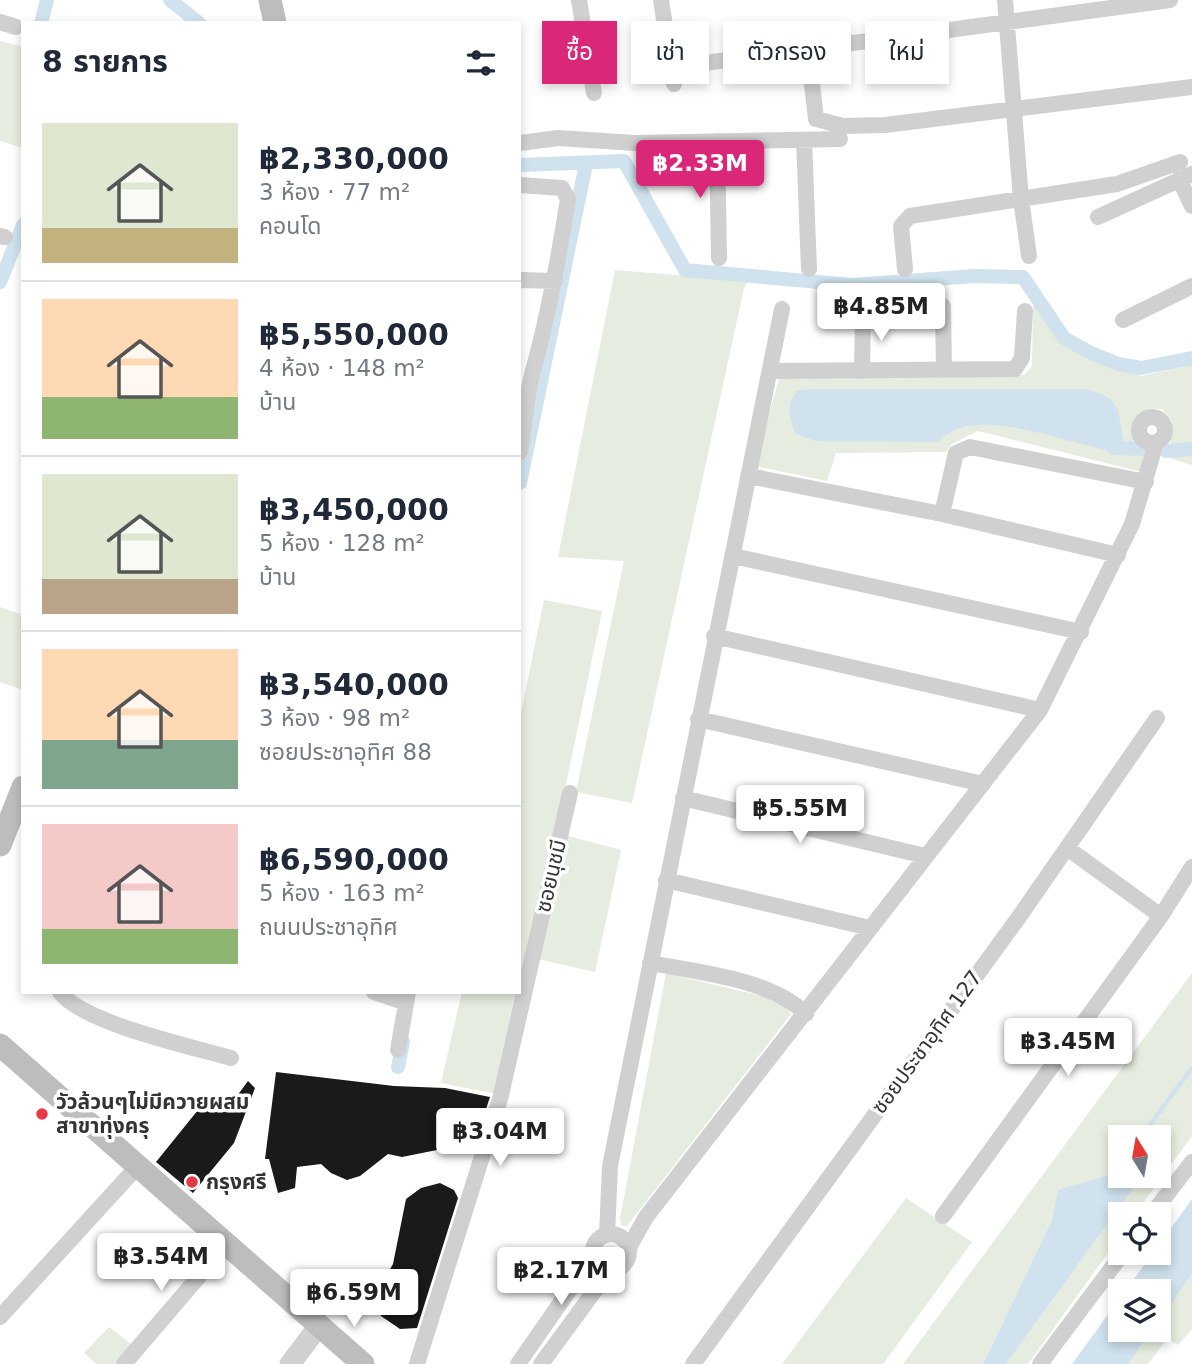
<!DOCTYPE html>
<html lang="th">
<head>
<meta charset="utf-8">
<style>
  :root { --surface:#fff; --page:#f2f2f3; --text:#1f2937; --muted:#747a83; --line:#e0e1e3; --accent:#db2777 }
  body { margin:0; font-family:"DejaVu Sans","Noto Sans Thai",sans-serif; background:var(--page); color:var(--text); height:100vh; display:flex; flex-direction:column; font-size:26px; white-space:nowrap }
  * { box-sizing:border-box; margin:0 }
  p { font-size:23px; color:var(--muted) }
  .icon { flex:none; width:38px; height:38px; fill:none; stroke:currentColor; stroke-width:2; stroke-linecap:round; stroke-linejoin:round }
  .map { position:relative; flex:1; overflow:hidden }
  .drawer { position:absolute; left:21px; top:21px; width:500px; height:973px; display:flex; flex-direction:column; background:var(--surface); border-radius:0px; box-shadow:0 4px 10px #0003 }
  .drawer>* { flex:none }
  .guide { position:absolute; left:542px; top:21px; width:544px; height:63px; display:flex; gap:14px }
  .needle { width:46px; rotate:349deg }
  .controls { position:absolute; left:1108px; top:1125px; display:grid; gap:14px }
  .controls a { display:grid; place-items:center; width:63px; height:63px; border-radius:0px; background:var(--surface); box-shadow:0 4px 10px #0003; font-size:35px }
  .price { position:absolute; translate:-50% -60px; padding:0 16px; border-radius:7px; background:#fff; color:#222; font-size:23px; line-height:46px; filter:drop-shadow(0 2px 4px #0008) }
  .price::after { content:''; position:absolute; left:50%; top:42px; width:21px; height:16px; margin-left:-10px; background:inherit; clip-path:polygon(0 0,100% 0,50% 100%) }
  .price.on { background:var(--accent); color:#fff }
  ul { padding:0; list-style:none }
  li { display:flex; align-items:center; gap:21px; height:175px; padding:0 21px }
  li+li { border-top:2px solid var(--line) }
  li span { display:grid; place-items:center; flex:none; width:196px; height:140px; border-radius:0px; color:#555 }
  li>.icon { margin-inline-start:auto }
  span .icon { width:84px; height:84px; fill:#fffc; stroke-width:1 }
  li b { font-size:30px }
  h2 { display:flex; justify-content:space-between; align-items:center; height:84px; padding:0 21px; font-size:30px }
  .pill { padding:0 24px; border-radius:0px; background:var(--surface); box-shadow:0 4px 10px #0003; font-size:24px; line-height:63px }
  .pill.on { background:var(--accent); color:#fff }
  .map>svg:first-child { display:block }
</style>
</head>
<body>
<div class="map">
<svg width="1192" height="1364" viewBox="0 0 1192 1364">
  <rect width="100%" height="100%" fill="#fff"/>
  <!-- green -->
  <path fill="#e6ecdf" d="M0 41 23 47V148L0 141Z
    M615 270 749 281 744 288 632 803 576 792 624 561 558 557Z
    M1033 301 1059 340 1099 362 1141 376 1192 365V465L1169 458 1172 421 1162 409C1148 408 1143 409 1134 419L1141 446 1150 449 1142 472 978 431 952 444 946 452 836 453 827 481 755 466 779 378 790 374 1024 375 1032 366Z
    M544 600 602 611 565 789 520 986V718Z
    M0 607 23 615V690L0 682Z
    M568 836 621 850 595 972 538 959Z
    M666 973 781 1001 791 1014 627 1226H622L620 1219Z
    M1192 973V1136L1135 1214H1120V1236L1028 1364H1006L1140 1179 1138 1176H1158V1138H1120V1172L1058 1191 1052 1220 983 1364H903Z
    M462 992H518L497 1094 441 1083Z
    M906 1198 972 1242 883 1364H782Z
    M1192 1274V1329L1178 1345 1167 1339 1148 1364H1128L1152 1330H1158L1159 1321Z
    M109 1327 133 1346 117 1364H96L84 1353Z"/>
  <!-- water -->
  <path fill="#cfe2ee" d="M810 389H1085C1127 399 1115 412 1126 449L1142 453C1088 457 978 396 938 442L815 441 795 433C789 416 785 407 797 391Z
    M1120 1172V1176H1138L1140 1179 1006 1364H983L1052 1220 1058 1190Z
    M1192 1199V1274L1159 1321 1158 1292 1125 1291 1153 1253H1158L1159 1245Z
    M1120 1298V1330H1152L1128 1364H1072Z"/>
  <g fill="none" stroke-linecap="round" stroke-linejoin="round">
    <!-- stream -->
    <path stroke="#cfe2ee" stroke-width="4.5" d="M1140 1138 1192 1068
      M1110 1178 1120 1165"/>
    <!-- canal -->
    <path stroke="#cfe2ee" stroke-width="14" d="M170 0 199 23
      M41 23 47 0
      M520 165 624 161 685 270 852 285 975 276 1023 277 1064 338 1091 353 1118 364 1141 368 1192 358
      M0 282 23 225
      M1114 448 1142 449
      M1166 451 1192 449
      M520 483 586 164
      M398 1067 403 1042"/>
  </g>
  <!-- building -->
  <path fill="#1a1a1a" d="M276 1072 394 1086 445 1088 490 1097 482 1121 473 1119 476 1141 468 1150 442 1149 402 1157 388 1154 360 1176 347 1180 331 1173 321 1164 297 1167 295 1188 278 1193 269 1159H265Z
    M248 1081 255 1088 234 1143 193 1193 156 1162 198 1110 231 1104Z
    M440 1183 454 1190 458 1198 417 1328 400 1329 381 1316 376 1303 378 1291 393 1264 406 1199 421 1188Z"/>
  <g fill="none" stroke-linecap="round" stroke-linejoin="round">
    <!-- minor -->
    <path stroke="#d0d0d0" stroke-width="16" d="M579 0 594 93
      M661 0 674 84
      M1005 0 1021 199 1029 256
      M0 22 16 27
      M808 49 816 119 843 126 885 125 1192 87
      M690 65 1170 0
      M804 140 809 269
      M717 141 719 258
      M520 143 558 138 635 143 840 139
      M1179 179 1192 206
      M520 185 562 188 568 199C559 256 549 312 534 367 526 394 525 425 520 452
      M1098 217 1192 174
      M0 236 5 237
      M905 269 901 226 910 216 1117 184 1180 162
      M520 280 555 281
      M943 306 944 370
      M1123 320 1192 286
      M771 371 1015 369 1022 358 1025 311
      M862 371 863 314
      M1139 430a13 13 0 1 1 26 0a13 13 0 1 1-26 0Z
      M749 476 942 514 1118 555
      M942 514 956 453 970 447 1146 482
      M733 556 1081 632
      M714 636 1040 710
      M698 719 983 784
      M683 798 925 856
      M1067 848 1161 916 1192 867
      M666 880 870 928
      M650 963C698 972 771 979 806 1014
      M60 992C82 1023 193 1047 231 1058
      M374 992 406 1003
      M398 1050 408 992
      M1152 1214 1192 1162
      M943 1216 1161 916
      M593 1252a18 18 0 1 1 36 0a18 18 0 1 1-36 0Z
      M607 1235 610 1166 782 309
      M628 1249 646 1217 1040 710 1132 524 1156 443
      M0 1317 137 1167
      M124 1364 225 1246
      M417 1364 500 1099 570 793
      M518 1364 593 1256
      M541 1364 610 1270
      M693 1364 1019 917 1157 718
      M1040 1364 1123 1253"/>
    <!-- tertiary -->
    <path stroke="#d0d0d0" stroke-width="21" d="M290 1364 318 1327"/>
    <!-- secondary -->
    <path stroke="#bdbdbd" stroke-width="23" d="M270 0 275 23
      M0 845 23 787
      M0 1045 363 1364"/>
  </g>
  <!-- markers -->
  <g fill="#e63946" stroke="#fff" stroke-width="2.5">
    <circle cx="42" cy="1114" r="7"/>
    <circle cx="192" cy="1182" r="7"/>
  </g>
  <g text-anchor="middle" dominant-baseline="central" stroke-width="7" stroke-linejoin="round" paint-order="stroke">
    <!-- street labels -->
    <g font-size="21" fill="#333" stroke="#fff">
      <text transform="translate(551 876) rotate(-77)">ซอยนุชมี</text>
      <text transform="translate(927 1042) rotate(-54)">ซอยประชาอุทิศ 127</text>
    </g>
    <!-- poi labels -->
    <g font-size="21" font-weight="bold" fill="#333" stroke="#fff" text-anchor="start">
      <text x="56" y="1102">วัวล้วนๆไม่มีควายผสม<tspan x="56" dy="24">สาขาทุ่งครุ</tspan></text>
      <text x="206" y="1182">กรุงศรี</text>
    </g>
  </g>
</svg>
<div class="controls">
<a><svg class="needle" viewBox="-14 -14 28 28"><path d="M0-13l5 13h-10z" fill="#e53935"/><path d="M0 13l5-13h-10z" fill="#747a83"/></svg></a>
<a><svg class="icon" aria-label="locate" viewBox="0 0 24 24"><circle cx="12" cy="12" r="6"/><path d="M12 2v4M12 18v4M2 12h4M18 12h4"/></svg></a>
<a><svg class="icon" aria-label="layers" viewBox="0 0 24 24"><path d="M12 4l9 5-9 5-9-5zM3 14l9 5 9-5"/></svg></a>
</div>
<b class="price on" style="left:700px;top:200px">฿2.33M</b>
<b class="price" style="left:881px;top:343px">฿4.85M</b>
<b class="price" style="left:800px;top:845px">฿5.55M</b>
<b class="price" style="left:1068px;top:1078px">฿3.45M</b>
<b class="price" style="left:500px;top:1168px">฿3.04M</b>
<b class="price" style="left:161px;top:1293px">฿3.54M</b>
<b class="price" style="left:561px;top:1307px">฿2.17M</b>
<b class="price" style="left:354px;top:1329px">฿6.59M</b>
<div class="guide">
<a class="pill on">ซื้อ</a>
<a class="pill">เช่า</a>
<a class="pill">ตัวกรอง</a>
<a class="pill">ใหม่</a>
</div>
<section class="drawer">
<h2>8 รายการ<svg class="icon" aria-label="filters" viewBox="0 0 24 24"><path d="M4 7h16M4 17h16"/><circle cx="9" cy="7" r="2"/><circle cx="15" cy="17" r="2"/></svg></h2>
<ul>
<li><span style="background:linear-gradient(#dfe7d0 75%,#c2b280 0)"><svg class="icon" aria-label="home" viewBox="0 0 24 24"><path d="M3 11l9-7 9 7M6 9v11h12V9"/></svg></span><div><b>฿2,330,000</b><p>3 ห้อง · 77 m²</p><p>คอนโด</p></div></li>
<li><span style="background:linear-gradient(#ffd9b3 70%,#8fb573 0)"><svg class="icon" aria-label="home" viewBox="0 0 24 24"><path d="M3 11l9-7 9 7M6 9v11h12V9"/></svg></span><div><b>฿5,550,000</b><p>4 ห้อง · 148 m²</p><p>บ้าน</p></div></li>
<li><span style="background:linear-gradient(#dfe7d0 75%,#b9a48a 0)"><svg class="icon" aria-label="home" viewBox="0 0 24 24"><path d="M3 11l9-7 9 7M6 9v11h12V9"/></svg></span><div><b>฿3,450,000</b><p>5 ห้อง · 128 m²</p><p>บ้าน</p></div></li>
<li><span style="background:linear-gradient(#ffd9b3 65%,#7fa58c 0)"><svg class="icon" aria-label="home" viewBox="0 0 24 24"><path d="M3 11l9-7 9 7M6 9v11h12V9"/></svg></span><div><b>฿3,540,000</b><p>3 ห้อง · 98 m²</p><p>ซอยประชาอุทิศ 88</p></div></li>
<li><span style="background:linear-gradient(#f6c9c9 75%,#8fb573 0)"><svg class="icon" aria-label="home" viewBox="0 0 24 24"><path d="M3 11l9-7 9 7M6 9v11h12V9"/></svg></span><div><b>฿6,590,000</b><p>5 ห้อง · 163 m²</p><p>ถนนประชาอุทิศ</p></div></li>
</ul>
</section>
</div>
</body>
</html>
